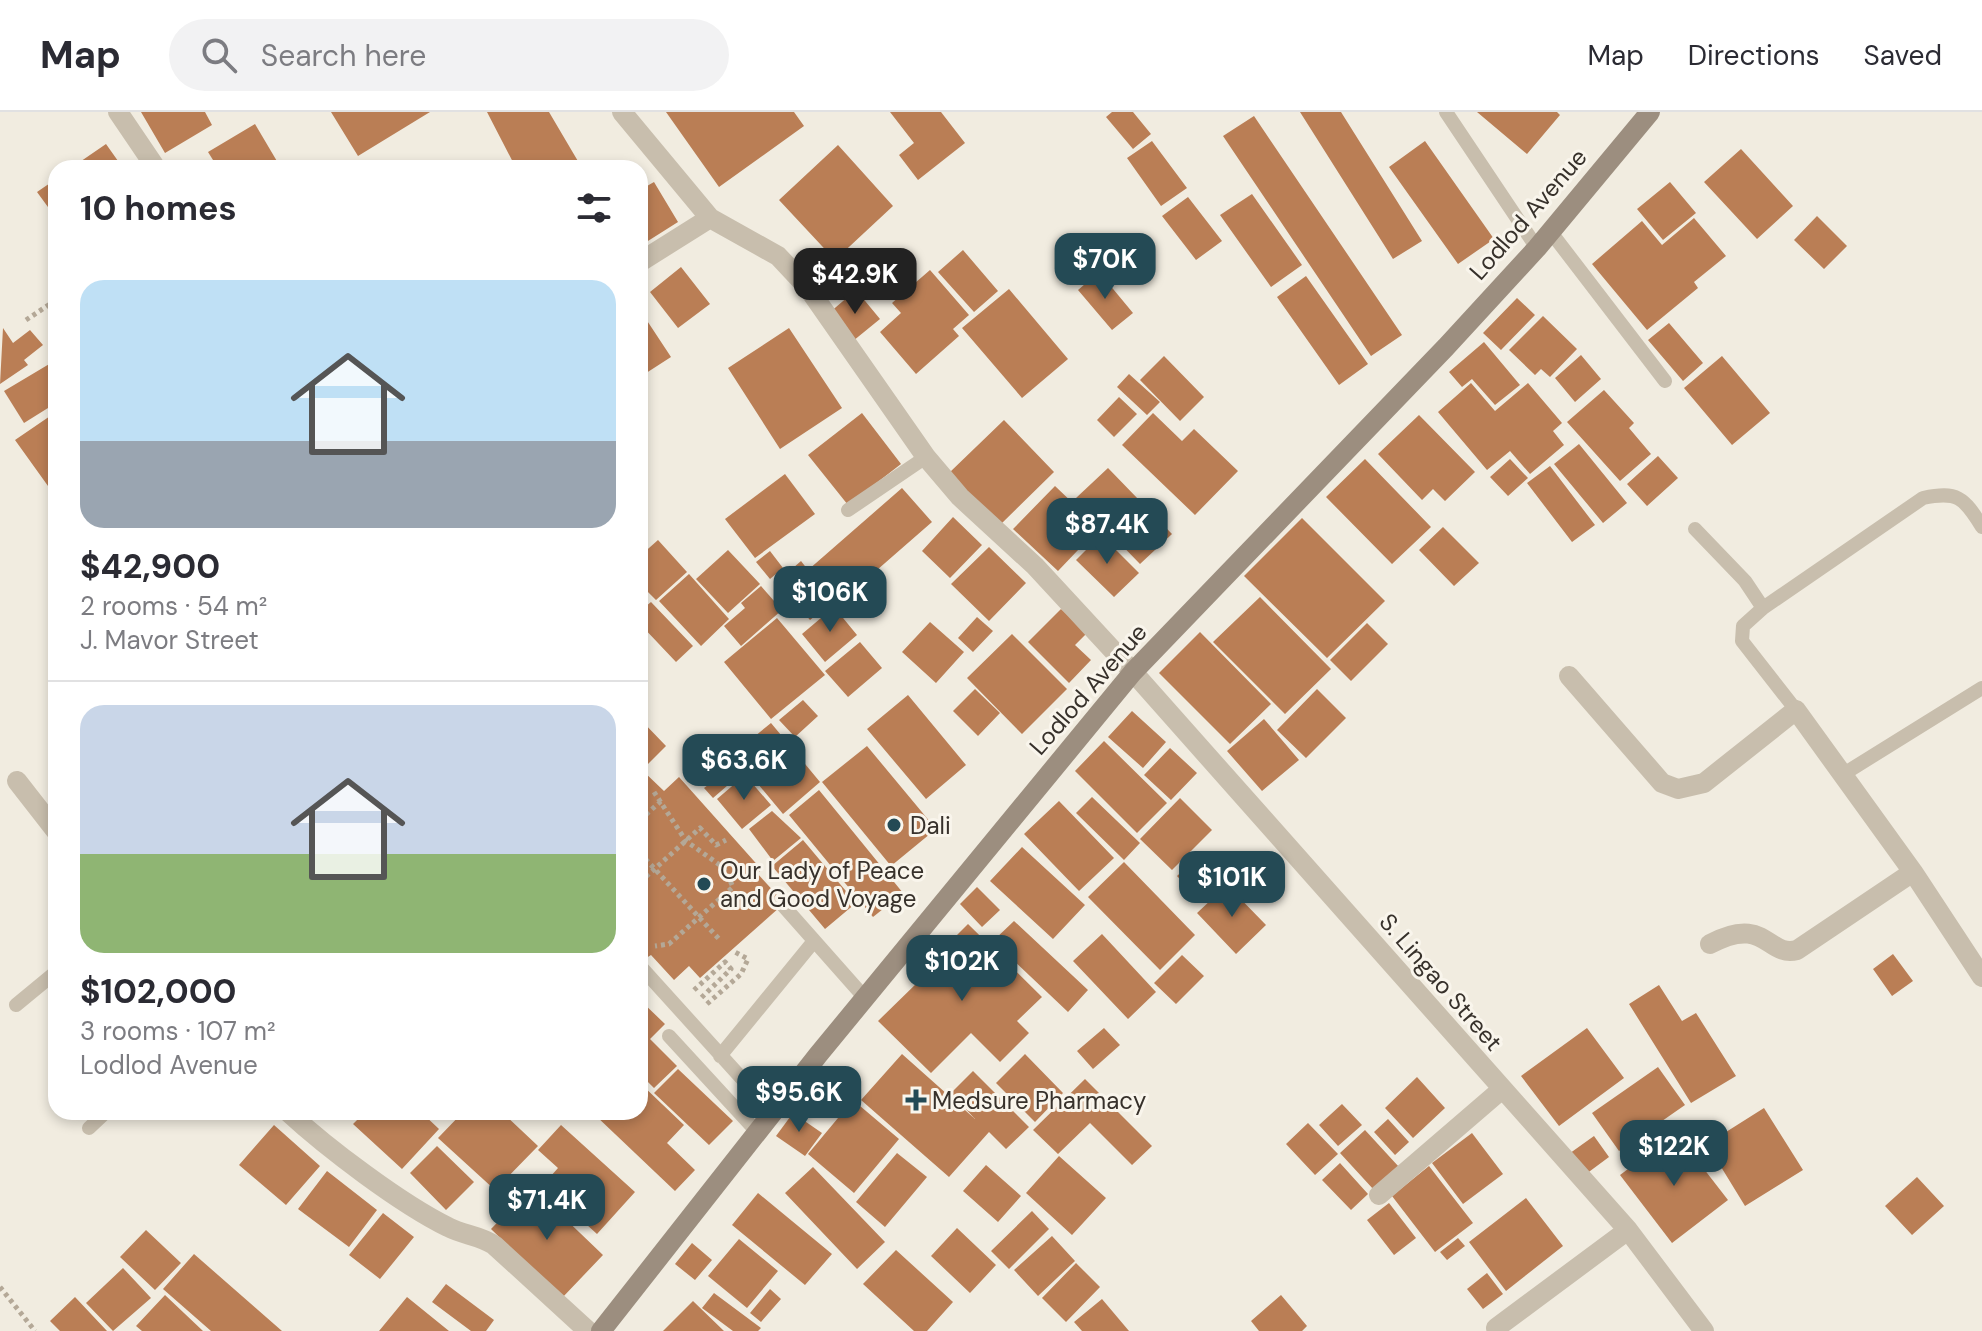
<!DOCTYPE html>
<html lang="en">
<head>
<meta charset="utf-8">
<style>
  :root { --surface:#fff; --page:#f2f2f3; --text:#2b2b33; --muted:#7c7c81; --line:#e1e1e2; --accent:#244a55 }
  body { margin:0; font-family:"DM Sans",sans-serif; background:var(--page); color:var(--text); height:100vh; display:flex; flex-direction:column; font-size:30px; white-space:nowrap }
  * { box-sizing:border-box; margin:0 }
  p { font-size:26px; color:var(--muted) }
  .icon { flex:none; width:44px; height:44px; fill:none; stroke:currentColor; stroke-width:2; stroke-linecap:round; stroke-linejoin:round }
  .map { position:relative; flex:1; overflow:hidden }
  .sheet { position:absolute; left:48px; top:48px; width:600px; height:960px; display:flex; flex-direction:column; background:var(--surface); border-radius:24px; box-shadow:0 4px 12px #0003 }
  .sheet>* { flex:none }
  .price { position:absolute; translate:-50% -68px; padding:0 18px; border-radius:16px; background:var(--accent); color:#fff; font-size:26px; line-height:52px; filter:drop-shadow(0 2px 4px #0008) }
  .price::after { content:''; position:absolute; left:50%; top:48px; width:24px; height:18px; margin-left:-12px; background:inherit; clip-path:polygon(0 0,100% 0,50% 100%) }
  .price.active { background:#222; color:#fff }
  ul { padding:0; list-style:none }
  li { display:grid; align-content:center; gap:16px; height:424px; padding:0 32px }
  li+li { border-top:2px solid var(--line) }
  li span { display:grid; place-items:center; height:248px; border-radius:24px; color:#555 }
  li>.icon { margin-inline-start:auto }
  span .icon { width:144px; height:144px; fill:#fffc; stroke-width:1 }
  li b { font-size:34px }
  h2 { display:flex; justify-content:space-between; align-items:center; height:96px; padding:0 32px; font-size:34px }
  header { display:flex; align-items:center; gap:48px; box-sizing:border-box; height:112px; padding:0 40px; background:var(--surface); border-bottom:2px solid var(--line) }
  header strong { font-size:38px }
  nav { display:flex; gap:44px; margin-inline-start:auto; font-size:28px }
  .search { width:560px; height:72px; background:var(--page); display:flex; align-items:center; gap:20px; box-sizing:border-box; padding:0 28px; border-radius:44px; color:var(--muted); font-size:30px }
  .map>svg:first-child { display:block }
</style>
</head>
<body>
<header>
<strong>Map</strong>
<div class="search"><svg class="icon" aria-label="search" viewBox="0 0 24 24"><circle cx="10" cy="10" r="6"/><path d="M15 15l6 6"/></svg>Search here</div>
<nav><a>Map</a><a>Directions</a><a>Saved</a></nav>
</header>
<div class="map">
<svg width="1982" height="1219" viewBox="0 0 1982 1219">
  <rect width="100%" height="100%" fill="#f1ece0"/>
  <!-- building -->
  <path fill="#ba7e55" d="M141 0H205L212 13 165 41Z
    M331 0H430L358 44Z
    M487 0H549L582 56H516Z
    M666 0H794L804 14 719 75Z
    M890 0H941L965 31 918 68 899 43 914 31Z
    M1112 0H1133L1151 22 1133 37 1106 5Z
    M1300 0H1341L1422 129 1393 147Z
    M1477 0H1557L1560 3 1527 42Z
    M1254 4 1402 223 1371 244 1223 24Z
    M255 12 281 56H218L208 40Z
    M1152 29 1187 76 1161 94 1127 46Z
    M1425 29 1494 127 1458 152 1389 55Z
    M106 32 123 56H71Z
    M838 33 893 94 835 148 779 88Z
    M1741 37 1793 94 1757 127 1704 70Z
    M56 67V106L37 80Z
    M654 70 678 110 640 134V78Z
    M1670 70 1696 101 1663 128 1637 97Z
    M1252 82 1302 153 1271 175 1220 103Z
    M1188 85 1222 129 1196 148 1162 104Z
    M1817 104 1847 134 1824 157 1794 128Z
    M1694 106 1726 144 1694 170 1698 176 1647 218 1592 152 1642 109 1662 133Z
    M963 138 998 179 974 200 938 160Z
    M681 155 710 192 678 216 650 180Z
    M930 158 969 203 953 217 959 224 916 262 880 220 901 201 892 191Z
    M1099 160 1133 201 1112 218 1078 178Z
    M1306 164 1368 252 1339 273 1277 185Z
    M1009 177 1068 247 1022 286 962 216Z
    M856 178 880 207 853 229 829 201Z
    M1517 186 1535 203 1501 238 1483 221Z
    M640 198 671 245 640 265Z
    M1543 204 1577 237 1550 265 1541 257 1535 263 1509 238Z
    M1669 211 1703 251 1683 269 1648 228Z
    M3 216 13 231 30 218 43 233 24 248 28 253 0 272Z
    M789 216 842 296 780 337 728 256Z
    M1484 230 1520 273 1495 293 1472 267 1462 275 1449 260Z
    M1581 243 1601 267 1575 290 1555 266Z
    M1164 244 1204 285 1180 309 1140 268Z
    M1722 244 1770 301 1732 333 1684 276Z
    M56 248V291L24 311 4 279Z
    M1129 262 1160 290 1147 303 1117 275Z
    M1471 271 1495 299 1528 271 1562 311 1553 319 1564 333 1530 362 1510 339 1487 358 1438 300Z
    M1604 278 1634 311 1629 316 1651 342 1620 369 1567 310Z
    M1119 285 1137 302 1114 325 1097 308Z
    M56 300V368L48 374 15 328Z
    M862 301 901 352 848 393 808 343Z
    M1153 301 1182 329 1194 317 1238 359 1195 403 1122 333Z
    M1419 303 1475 360 1445 389 1433 377 1422 388 1378 342Z
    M1004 308 1054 360 1000 413 949 361Z
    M1579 332 1627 391 1603 411 1554 352Z
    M1658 344 1678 366 1647 394 1627 372Z
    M1365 347 1431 415 1392 452 1326 385Z
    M1510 347 1528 366 1508 384 1490 365Z
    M1550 354 1595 413 1572 430 1527 371Z
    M1108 356 1172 422 1140 452 1076 386Z
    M785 362 815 402 755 446 725 407Z
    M1055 374 1099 416 1058 459 1013 417Z
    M902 376 932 410 838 492 835 488 810 508 777 470 801 449 808 458Z
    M953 405 982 433 950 466 922 439Z
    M1302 406 1385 489 1327 546 1244 464Z
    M1443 415 1479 451 1454 474 1419 438Z
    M1101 423 1139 461 1114 485 1076 448Z
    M658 428 687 460 656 488 647 479 640 485V444Z
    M989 435 1026 471 989 509 951 472Z
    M728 438 760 472 728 501 696 467Z
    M770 439 783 456 770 467 756 450Z
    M689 462 729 507 701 534 659 489Z
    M761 474 782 498 741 534 724 514 745 496 741 491Z
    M1260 485 1331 557 1285 602 1213 530Z
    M651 490 693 534 676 550 640 512V499Z
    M834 495 857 523 825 550 802 522Z
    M1061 497 1087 521 1075 533 1091 548 1069 571 1028 530Z
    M977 505 993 519 973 540 958 526Z
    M777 506 825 563 771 607 724 550Z
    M930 510 964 540 936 571 902 540Z
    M1367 511 1388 532 1351 569 1330 548Z
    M1200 520 1271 592 1230 632 1159 561Z
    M1012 522 1067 577 1022 622 967 566Z
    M860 530 882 556 848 585 825 559Z
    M975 577 1000 601 978 624 953 599Z
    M1317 577 1346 606 1306 646 1277 618Z
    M908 583 966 653 926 687 867 617Z
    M803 588 818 604 795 625 779 608Z
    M1132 599 1166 630 1143 656 1108 625Z
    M640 607 666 634 642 658 664 679 679 665 762 758 757 761 777 783 773 787 780 795 700 866 689 854 674 868 651 843 640 850Z
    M1264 607 1299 648 1262 679 1227 639Z
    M771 611 820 670 783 702 733 642Z
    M1104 629 1167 691 1137 721 1075 659Z
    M867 634 936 717 891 754 822 670Z
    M1170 636 1197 661 1171 688 1144 663Z
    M724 639 742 661 713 686 704 676 708 673 690 653 705 641 713 650Z
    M745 663 771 693 742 717 717 687Z
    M819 678 903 781 873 805 789 703Z
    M1092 685 1140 731 1124 748 1076 701Z
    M1180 686 1212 718 1172 758 1140 727Z
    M1059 689 1114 746 1079 779 1024 722Z
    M772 699 801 726 773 749 749 717Z
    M803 728 856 791 825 817 772 754Z
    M1022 735 1085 793 1053 827 990 769Z
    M1203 739 1228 766 1201 790 1177 764Z
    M1124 750 1195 823 1160 858 1088 785Z
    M1227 773 1266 813 1236 842 1197 801Z
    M977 775 1000 798 982 815 960 792Z
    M1014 809 1088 878 1068 900 993 829Z
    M968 812 1042 885 1017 909 1029 921 1000 950 971 921 931 961 878 909 919 869 915 865Z
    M1102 822 1156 880 1128 907 1073 849Z
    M1893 842 1913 869 1892 884 1873 857Z
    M1182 843 1204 864 1176 892 1154 871Z
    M1659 873 1682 909 1696 901 1736 964 1691 991 1629 892Z
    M640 888 665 912 650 927 677 954 654 976 640 962Z
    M1104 916 1120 933 1093 957 1077 939Z
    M1587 916 1624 966 1559 1014 1521 964Z
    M902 942 975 1007 951 981 973 959 1029 1015 1006 1037 989 1020 949 1065 861 988Z
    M1025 942 1063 981 1035 1010 996 971Z
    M1658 955 1685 993 1619 1039 1592 1001Z
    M678 957 733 1009 709 1033 654 981Z
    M1417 965 1445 996 1413 1026 1385 996Z
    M1085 967 1152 1034 1132 1053 1090 1011 1058 1042 1033 1018Z
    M640 971 684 1013 667 1031 695 1058 675 1079 595 1003 640 1000Z
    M853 988 899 1027 854 1081 808 1042Z
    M1342 992 1362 1013 1338 1034 1319 1013Z
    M1764 996 1803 1058 1745 1094 1707 1032Z
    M365 1000H421L439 1017 402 1057 353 1012Z
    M463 1000H502L538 1034 495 1078 438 1026Z
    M793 1001 822 1021 805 1044 776 1024Z
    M1388 1007 1409 1030 1395 1043 1374 1020Z
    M1308 1011 1338 1042 1315 1063 1286 1032Z
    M274 1013 320 1054 286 1093 239 1053Z
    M561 1013 635 1080 597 1122 543 1073 558 1056 538 1038Z
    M1365 1018 1399 1055 1374 1078 1340 1041Z
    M1472 1021 1503 1062 1463 1092 1432 1051Z
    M1676 1021 1728 1088 1672 1131 1620 1063Z
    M1594 1024 1609 1045 1582 1065 1566 1044Z
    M437 1034 474 1070 446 1098 410 1061Z
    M897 1041 927 1065 885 1115 856 1090Z
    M1059 1044 1106 1086 1072 1123 1026 1081Z
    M1340 1051 1368 1082 1351 1098 1322 1068Z
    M986 1053 1021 1084 998 1110 963 1079Z
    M1429 1054 1473 1111 1435 1140 1392 1084Z
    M813 1055 885 1130 857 1157 785 1081Z
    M327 1059 377 1098 349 1135 298 1097Z
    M1917 1065 1944 1094 1912 1123 1885 1094Z
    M532 1075 603 1143 562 1186 491 1117Z
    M758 1081 832 1142 805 1173 732 1113Z
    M1526 1086 1563 1134 1506 1179 1469 1130Z
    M1389 1091 1416 1126 1394 1143 1367 1108Z
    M1032 1099 1049 1117 1009 1157 991 1139Z
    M383 1101 414 1125 380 1167 349 1143Z
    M957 1116 996 1153 970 1181 931 1144Z
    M146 1118 181 1151 155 1178 120 1145Z
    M1052 1124 1075 1149 1038 1184 1014 1158Z
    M1458 1126 1465 1134 1447 1148 1440 1140Z
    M739 1127 778 1159 747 1196 708 1164Z
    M692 1131 712 1148 695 1168 675 1152Z
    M896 1138 953 1190 927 1219H914L863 1172Z
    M194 1142 282 1219H211L163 1177Z
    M1076 1151 1100 1175 1066 1210 1042 1186Z
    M123 1156 151 1186 113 1219 86 1191Z
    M1487 1161 1503 1182 1483 1197 1467 1177Z
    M446 1172 494 1208 486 1219H471L432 1190Z
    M770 1177 781 1187 761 1210 750 1201Z
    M714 1181 761 1216 758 1219H733L702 1196Z
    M165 1183 203 1219H142L136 1214Z
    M1281 1183 1307 1214 1302 1219H1259L1251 1209Z
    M75 1185 107 1219H60L50 1209Z
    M407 1185 449 1219H379Z
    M1102 1187 1129 1219H1082L1074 1210Z
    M693 1189 694 1190 724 1219H663Z"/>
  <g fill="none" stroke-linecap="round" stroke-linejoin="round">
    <!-- path -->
    <path stroke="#b4a897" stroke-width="5" stroke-dasharray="4 4" stroke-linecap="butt" d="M26 208 56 188
      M654 680 686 729 724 756 733 775 669 832 655 834
      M640 708 661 689
      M640 741 719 827
      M640 770 700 716 716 733 726 728
      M694 878 725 850 731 857 701 886
      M707 892 741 862 748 847 733 839
      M0 1175 35 1219"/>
    <!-- lane -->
    <path stroke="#c8bead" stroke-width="14" d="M1446 0 1537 136
      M1550 119 1665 269
      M848 398 926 345
      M1695 417 1745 469 1763 496 1743 514 1742 529 1796 598
      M1763 496 1923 386C1957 379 1964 385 1982 415
      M1842 663 1982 576
      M780 790 865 886
      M640 854 774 1002
      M16 893 56 860
      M669 924 759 1022
      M720 944 814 829
      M89 1016 106 1000"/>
    <!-- street -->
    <path stroke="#c8bead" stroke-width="20" d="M118 0 156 56
      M622 0 710 106 778 144 808 176 926 345 960 385 1035 454 1133 560 1628 1118 1704 1219
      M640 150 710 106
      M1569 564 1662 671 1678 677 1704 671 1796 598 1913 760 1982 865
      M17 669 56 719
      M1710 832C1766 802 1767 846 1797 838L1913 760
      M288 1000C327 1036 401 1092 448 1115 463 1123 479 1123 494 1133L588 1219
      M1379 1083 1501 978
      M1496 1216 1628 1118"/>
    <!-- secondary -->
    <path stroke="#9c8e7f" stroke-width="20" d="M601 1219 818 943 1133 560 1446 235 1537 136 1650 0"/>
  </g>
  <!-- markers -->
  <g fill="#244a55" stroke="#f9f5ec" stroke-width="3">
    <circle cx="894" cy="713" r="8"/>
    <circle cx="704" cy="772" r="8"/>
    <path d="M912 976h8v8h8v8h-8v8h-8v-8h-8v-8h8z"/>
  </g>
  <g text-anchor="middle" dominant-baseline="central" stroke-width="6" stroke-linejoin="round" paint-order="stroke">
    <!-- street labels -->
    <g font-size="24" fill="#37312b" stroke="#f9f5ec">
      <text transform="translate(1528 102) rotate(-49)">Lodlod Avenue</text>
      <text transform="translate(1088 577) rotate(-49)">Lodlod Avenue</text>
      <text transform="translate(1441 870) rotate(49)">S. Lingao Street</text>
    </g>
    <!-- poi labels -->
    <g font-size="24" fill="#37312b" stroke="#f9f5ec" text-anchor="start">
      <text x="910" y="713">Dali</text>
      <text x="720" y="758">Our Lady of Peace<tspan x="720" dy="28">and Good Voyage</tspan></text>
      <text x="932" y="988">Medsure Pharmacy</text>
    </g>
  </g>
</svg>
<b class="price" style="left:1105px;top:189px">$70K</b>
<b class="price active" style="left:855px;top:204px">$42.9K</b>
<b class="price" style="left:1107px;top:454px">$87.4K</b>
<b class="price" style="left:830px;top:522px">$106K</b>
<b class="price" style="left:744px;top:690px">$63.6K</b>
<b class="price" style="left:1232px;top:807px">$101K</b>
<b class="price" style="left:962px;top:891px">$102K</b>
<b class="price" style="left:799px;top:1022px">$95.6K</b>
<b class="price" style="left:1674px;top:1076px">$122K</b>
<b class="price" style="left:547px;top:1130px">$71.4K</b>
<section class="sheet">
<h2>10 homes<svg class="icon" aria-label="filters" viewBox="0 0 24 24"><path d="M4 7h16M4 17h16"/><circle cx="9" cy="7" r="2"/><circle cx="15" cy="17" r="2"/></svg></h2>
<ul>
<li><span style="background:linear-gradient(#bfe0f5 65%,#9aa5b1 0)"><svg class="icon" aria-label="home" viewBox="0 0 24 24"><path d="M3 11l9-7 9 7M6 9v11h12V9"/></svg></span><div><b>$42,900</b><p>2 rooms · 54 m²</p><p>J. Mavor Street</p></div></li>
<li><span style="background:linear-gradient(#c9d6e8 60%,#8fb573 0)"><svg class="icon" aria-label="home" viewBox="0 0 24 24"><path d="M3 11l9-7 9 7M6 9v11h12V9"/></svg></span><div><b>$102,000</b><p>3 rooms · 107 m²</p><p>Lodlod Avenue</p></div></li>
</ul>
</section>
</div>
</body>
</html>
